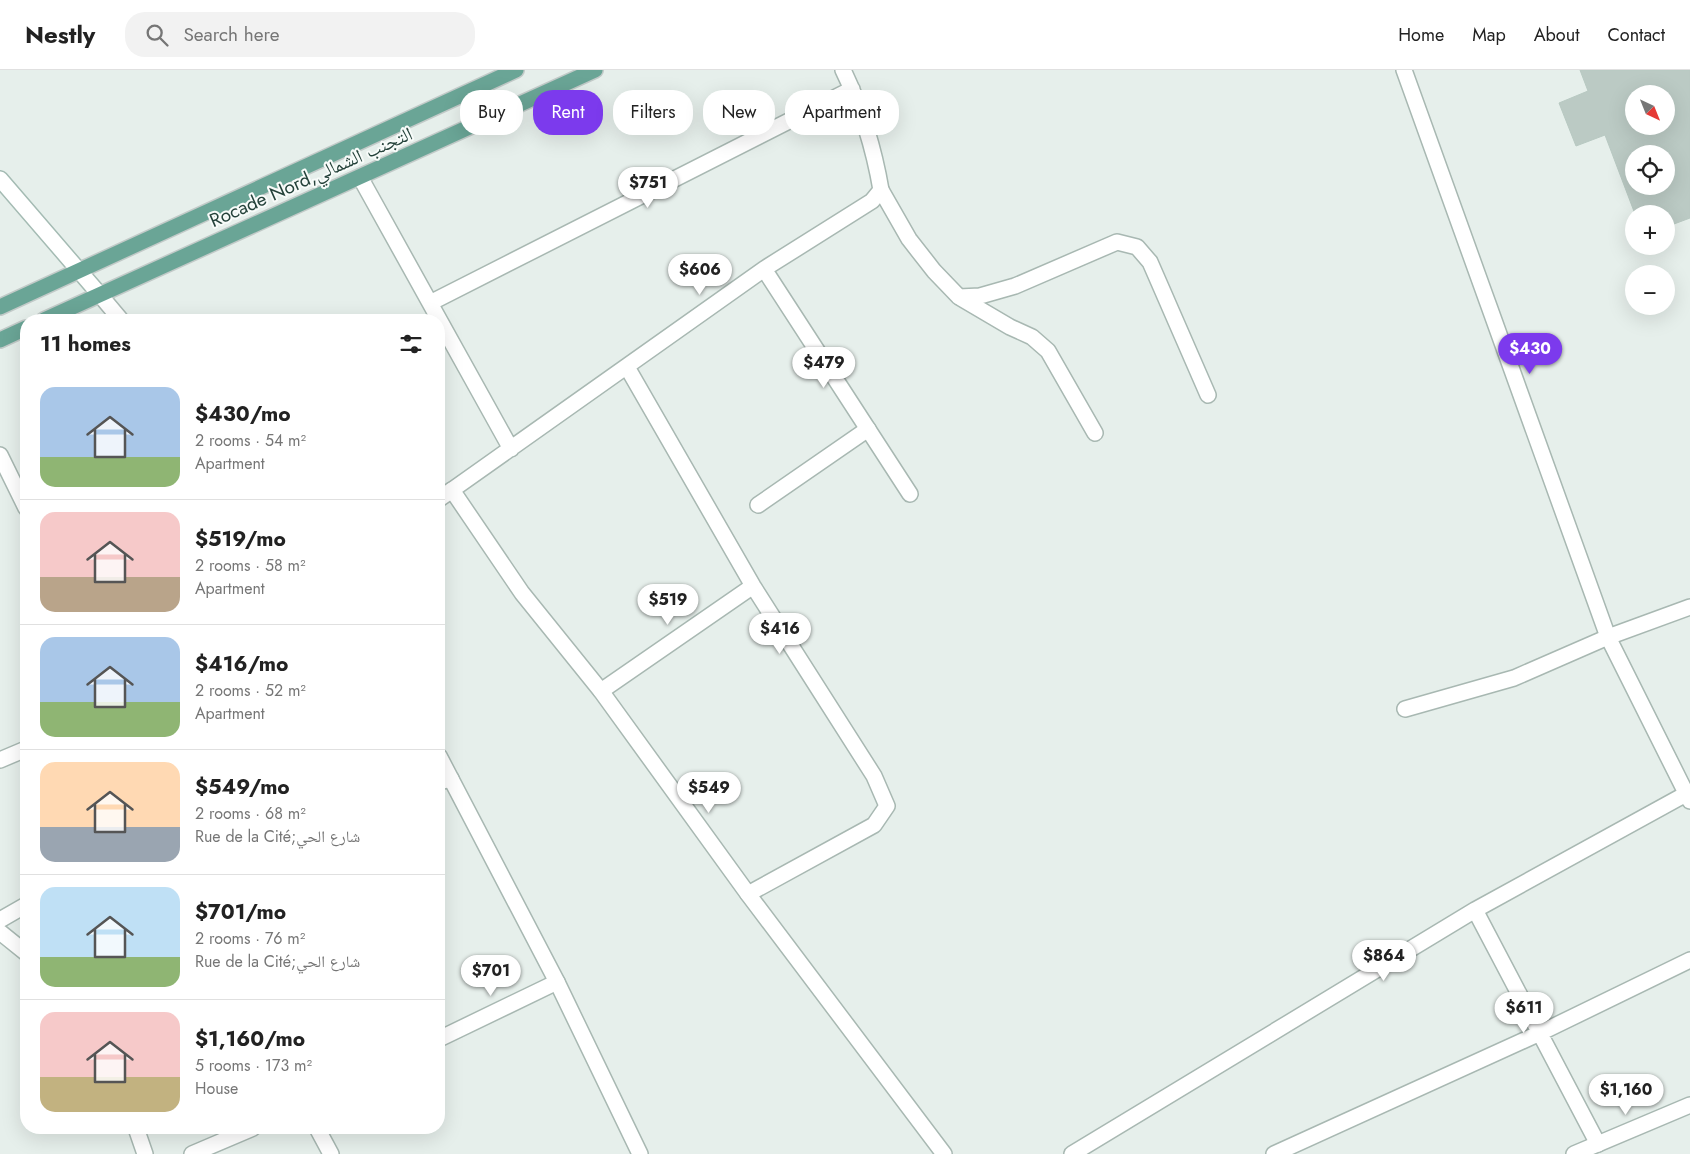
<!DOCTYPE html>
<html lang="en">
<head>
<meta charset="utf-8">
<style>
  :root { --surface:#fff; --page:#f2f2f2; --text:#222; --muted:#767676; --line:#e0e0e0; --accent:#7c3aed }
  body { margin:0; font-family:Jost,"Noto Naskh Arabic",sans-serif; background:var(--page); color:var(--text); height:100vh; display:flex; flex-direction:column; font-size:19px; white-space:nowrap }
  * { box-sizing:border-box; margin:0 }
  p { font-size:16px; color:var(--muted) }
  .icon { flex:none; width:28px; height:28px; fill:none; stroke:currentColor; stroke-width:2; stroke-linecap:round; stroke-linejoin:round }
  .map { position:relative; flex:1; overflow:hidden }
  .panel { position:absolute; left:20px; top:244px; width:425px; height:820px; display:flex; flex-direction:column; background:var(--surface); border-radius:20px; box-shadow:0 5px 20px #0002 }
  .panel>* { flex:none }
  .guide { position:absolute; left:460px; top:20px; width:475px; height:45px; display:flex; gap:10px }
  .needle { width:32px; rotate:137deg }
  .tools { position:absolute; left:1625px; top:15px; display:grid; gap:10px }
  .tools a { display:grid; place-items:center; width:50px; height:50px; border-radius:50%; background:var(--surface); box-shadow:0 5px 20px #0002; font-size:25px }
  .price { position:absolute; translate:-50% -42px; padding:0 11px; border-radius:18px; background:#fff; color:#222; font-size:16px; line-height:32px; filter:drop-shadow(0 1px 2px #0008) }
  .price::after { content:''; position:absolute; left:50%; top:30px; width:15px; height:11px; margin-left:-8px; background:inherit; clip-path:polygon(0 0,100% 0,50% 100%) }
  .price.on { background:var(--accent); color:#fff }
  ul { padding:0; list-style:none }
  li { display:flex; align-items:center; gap:15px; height:125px; padding:0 20px }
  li+li { border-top:1px solid var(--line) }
  li span { display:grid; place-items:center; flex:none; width:140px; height:100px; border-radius:15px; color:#555 }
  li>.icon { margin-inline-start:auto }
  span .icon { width:60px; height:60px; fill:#fffc; stroke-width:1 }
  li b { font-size:21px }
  h2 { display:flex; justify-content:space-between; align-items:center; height:60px; padding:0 20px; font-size:21px }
  .chip { padding:0 18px; border-radius:20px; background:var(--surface); box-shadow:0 5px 20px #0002; font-size:18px; line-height:45px }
  .chip.on { background:var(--accent); color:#fff }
  header { display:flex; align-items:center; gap:30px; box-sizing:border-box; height:70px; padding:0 25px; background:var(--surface); border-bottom:1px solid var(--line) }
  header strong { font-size:24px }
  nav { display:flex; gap:28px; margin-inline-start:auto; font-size:18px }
  .search { width:350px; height:45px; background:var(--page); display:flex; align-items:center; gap:12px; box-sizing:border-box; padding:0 18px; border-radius:20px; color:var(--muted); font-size:19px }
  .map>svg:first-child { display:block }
</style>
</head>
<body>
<header>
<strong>Nestly</strong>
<div class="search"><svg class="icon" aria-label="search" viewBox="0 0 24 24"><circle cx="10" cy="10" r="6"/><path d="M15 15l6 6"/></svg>Search here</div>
<nav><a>Home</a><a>Map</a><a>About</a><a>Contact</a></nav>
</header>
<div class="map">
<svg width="1690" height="1084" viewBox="0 0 1690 1084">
  <rect width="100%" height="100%" fill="#e6efeb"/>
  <!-- building -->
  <path fill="#bbcac4" stroke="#b8c9c2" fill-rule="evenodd" d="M1580 0H1690V148L1666 157V144H1635L1605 65 1576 76 1559 33 1588 21ZM1634 24H1666V56H1634ZM1634 84H1666V116H1634Z"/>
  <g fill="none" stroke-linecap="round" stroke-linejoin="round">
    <defs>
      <path id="service" d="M881 120 909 169 934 201 959 227 980 226 1015 216 1117 172 1137 177 1150 192 1208 325
        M959 227 1010 257 1032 267 1048 281 1095 363
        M758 435 868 359
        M1405 639 1514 608 1608 567"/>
      <path id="minor" d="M1404 0 1608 567 1690 537
        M360 107 511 379
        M764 199 910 424
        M430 233 852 19
        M627 297 753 516 874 706 887 736 874 755 748 824
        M0 385 26 438
        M452 420 764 199 872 131 881 120C874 79 861 37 843 0
        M1608 567 1690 731
        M601 621 753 516
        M0 690 26 679
        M439 712 451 709
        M1475 840 1598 1074
        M0 850 26 835
        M0 862 26 883
        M439 969 557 912
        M136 1058 145 1084
        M317 1058 331 1084
        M192 1084 253 1058
        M1072 1084 1475 840 1686 724
        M1274 1084 1540 963 1690 890"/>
      <path id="tertiary" d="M100 225 121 250
        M439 429 452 420 522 523 601 621 748 824 944 1084
        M439 686 557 912 640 1084
        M1574 1084 1690 1035"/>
      <path id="secondary" d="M0 109 100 225"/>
      <path id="primary" d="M0 237 516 0
        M44 250 595 0
        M0 270 26 258"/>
    </defs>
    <!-- service casing -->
    <use href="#service" stroke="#a8b8b2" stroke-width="18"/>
    <!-- minor casing -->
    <use href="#minor" stroke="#a8b8b2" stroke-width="18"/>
    <!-- tertiary casing -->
    <use href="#tertiary" stroke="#a8b8b2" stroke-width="18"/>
    <!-- secondary casing -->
    <use href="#secondary" stroke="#a4bbb3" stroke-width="18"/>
    <!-- primary casing -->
    <use href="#primary" stroke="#c2cac8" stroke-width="18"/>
    <!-- service -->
    <use href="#service" stroke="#fff" stroke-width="15"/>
    <!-- minor -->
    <use href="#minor" stroke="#fff" stroke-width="15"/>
    <!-- tertiary -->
    <use href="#tertiary" stroke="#fff" stroke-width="15"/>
    <!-- secondary -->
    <use href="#secondary" stroke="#fff" stroke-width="15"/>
    <!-- primary -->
    <use href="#primary" stroke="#6aa596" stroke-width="15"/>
  </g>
  <g text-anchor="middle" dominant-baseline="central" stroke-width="4" stroke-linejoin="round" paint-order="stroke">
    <!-- street labels -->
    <g font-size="19" fill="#24423a" stroke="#f7fbf9">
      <text transform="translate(311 107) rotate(-24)">Rocade Nord,التجنب الشمالي</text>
    </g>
  </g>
</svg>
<div class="tools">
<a><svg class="needle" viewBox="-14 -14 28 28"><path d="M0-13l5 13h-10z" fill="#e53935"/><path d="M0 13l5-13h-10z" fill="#767676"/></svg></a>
<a><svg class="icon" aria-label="locate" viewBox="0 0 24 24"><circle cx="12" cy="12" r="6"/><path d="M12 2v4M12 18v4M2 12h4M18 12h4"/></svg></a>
<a>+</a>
<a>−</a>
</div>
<b class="price" style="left:648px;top:139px">$751</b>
<b class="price" style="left:700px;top:226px">$606</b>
<b class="price on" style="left:1530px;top:305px">$430</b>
<b class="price" style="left:824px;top:319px">$479</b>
<b class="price" style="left:668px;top:556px">$519</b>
<b class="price" style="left:780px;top:585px">$416</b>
<b class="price" style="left:709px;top:744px">$549</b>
<b class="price" style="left:1384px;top:912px">$864</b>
<b class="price" style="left:491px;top:927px">$701</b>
<b class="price" style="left:1524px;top:964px">$611</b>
<b class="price" style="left:1626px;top:1046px">$1,160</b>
<div class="guide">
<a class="chip">Buy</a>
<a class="chip on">Rent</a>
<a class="chip">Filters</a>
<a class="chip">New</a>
<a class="chip">Apartment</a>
</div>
<section class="panel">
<h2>11 homes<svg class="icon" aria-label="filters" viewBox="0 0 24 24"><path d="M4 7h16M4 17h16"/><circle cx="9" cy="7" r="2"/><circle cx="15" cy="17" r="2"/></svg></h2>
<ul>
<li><span style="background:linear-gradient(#a9c7e8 70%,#8fb573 0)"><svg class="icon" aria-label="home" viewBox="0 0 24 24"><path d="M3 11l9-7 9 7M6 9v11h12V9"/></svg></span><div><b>$430/mo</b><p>2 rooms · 54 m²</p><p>Apartment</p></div></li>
<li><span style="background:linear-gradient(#f6c9c9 65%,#b9a48a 0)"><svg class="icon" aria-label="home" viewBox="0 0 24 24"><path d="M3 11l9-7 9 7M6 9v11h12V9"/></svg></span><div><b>$519/mo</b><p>2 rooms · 58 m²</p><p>Apartment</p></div></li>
<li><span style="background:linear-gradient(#a9c7e8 65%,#8fb573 0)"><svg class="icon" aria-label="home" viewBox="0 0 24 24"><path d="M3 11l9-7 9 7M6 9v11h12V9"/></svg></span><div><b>$416/mo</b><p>2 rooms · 52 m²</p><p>Apartment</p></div></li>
<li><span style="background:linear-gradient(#ffd9b3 65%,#9aa5b1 0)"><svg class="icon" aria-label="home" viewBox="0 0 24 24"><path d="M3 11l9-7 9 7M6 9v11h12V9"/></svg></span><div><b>$549/mo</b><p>2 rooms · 68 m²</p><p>Rue de la Cité;شارع الحي</p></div></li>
<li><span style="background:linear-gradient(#bfe0f5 70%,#8fb573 0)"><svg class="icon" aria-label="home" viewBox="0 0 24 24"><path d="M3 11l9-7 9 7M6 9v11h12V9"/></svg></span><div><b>$701/mo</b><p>2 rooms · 76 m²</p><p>Rue de la Cité;شارع الحي</p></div></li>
<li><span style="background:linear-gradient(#f6c9c9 65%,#c2b280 0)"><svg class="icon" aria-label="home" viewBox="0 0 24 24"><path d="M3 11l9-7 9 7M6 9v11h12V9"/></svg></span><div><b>$1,160/mo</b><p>5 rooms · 173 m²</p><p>House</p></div></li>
</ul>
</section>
</div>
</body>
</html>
